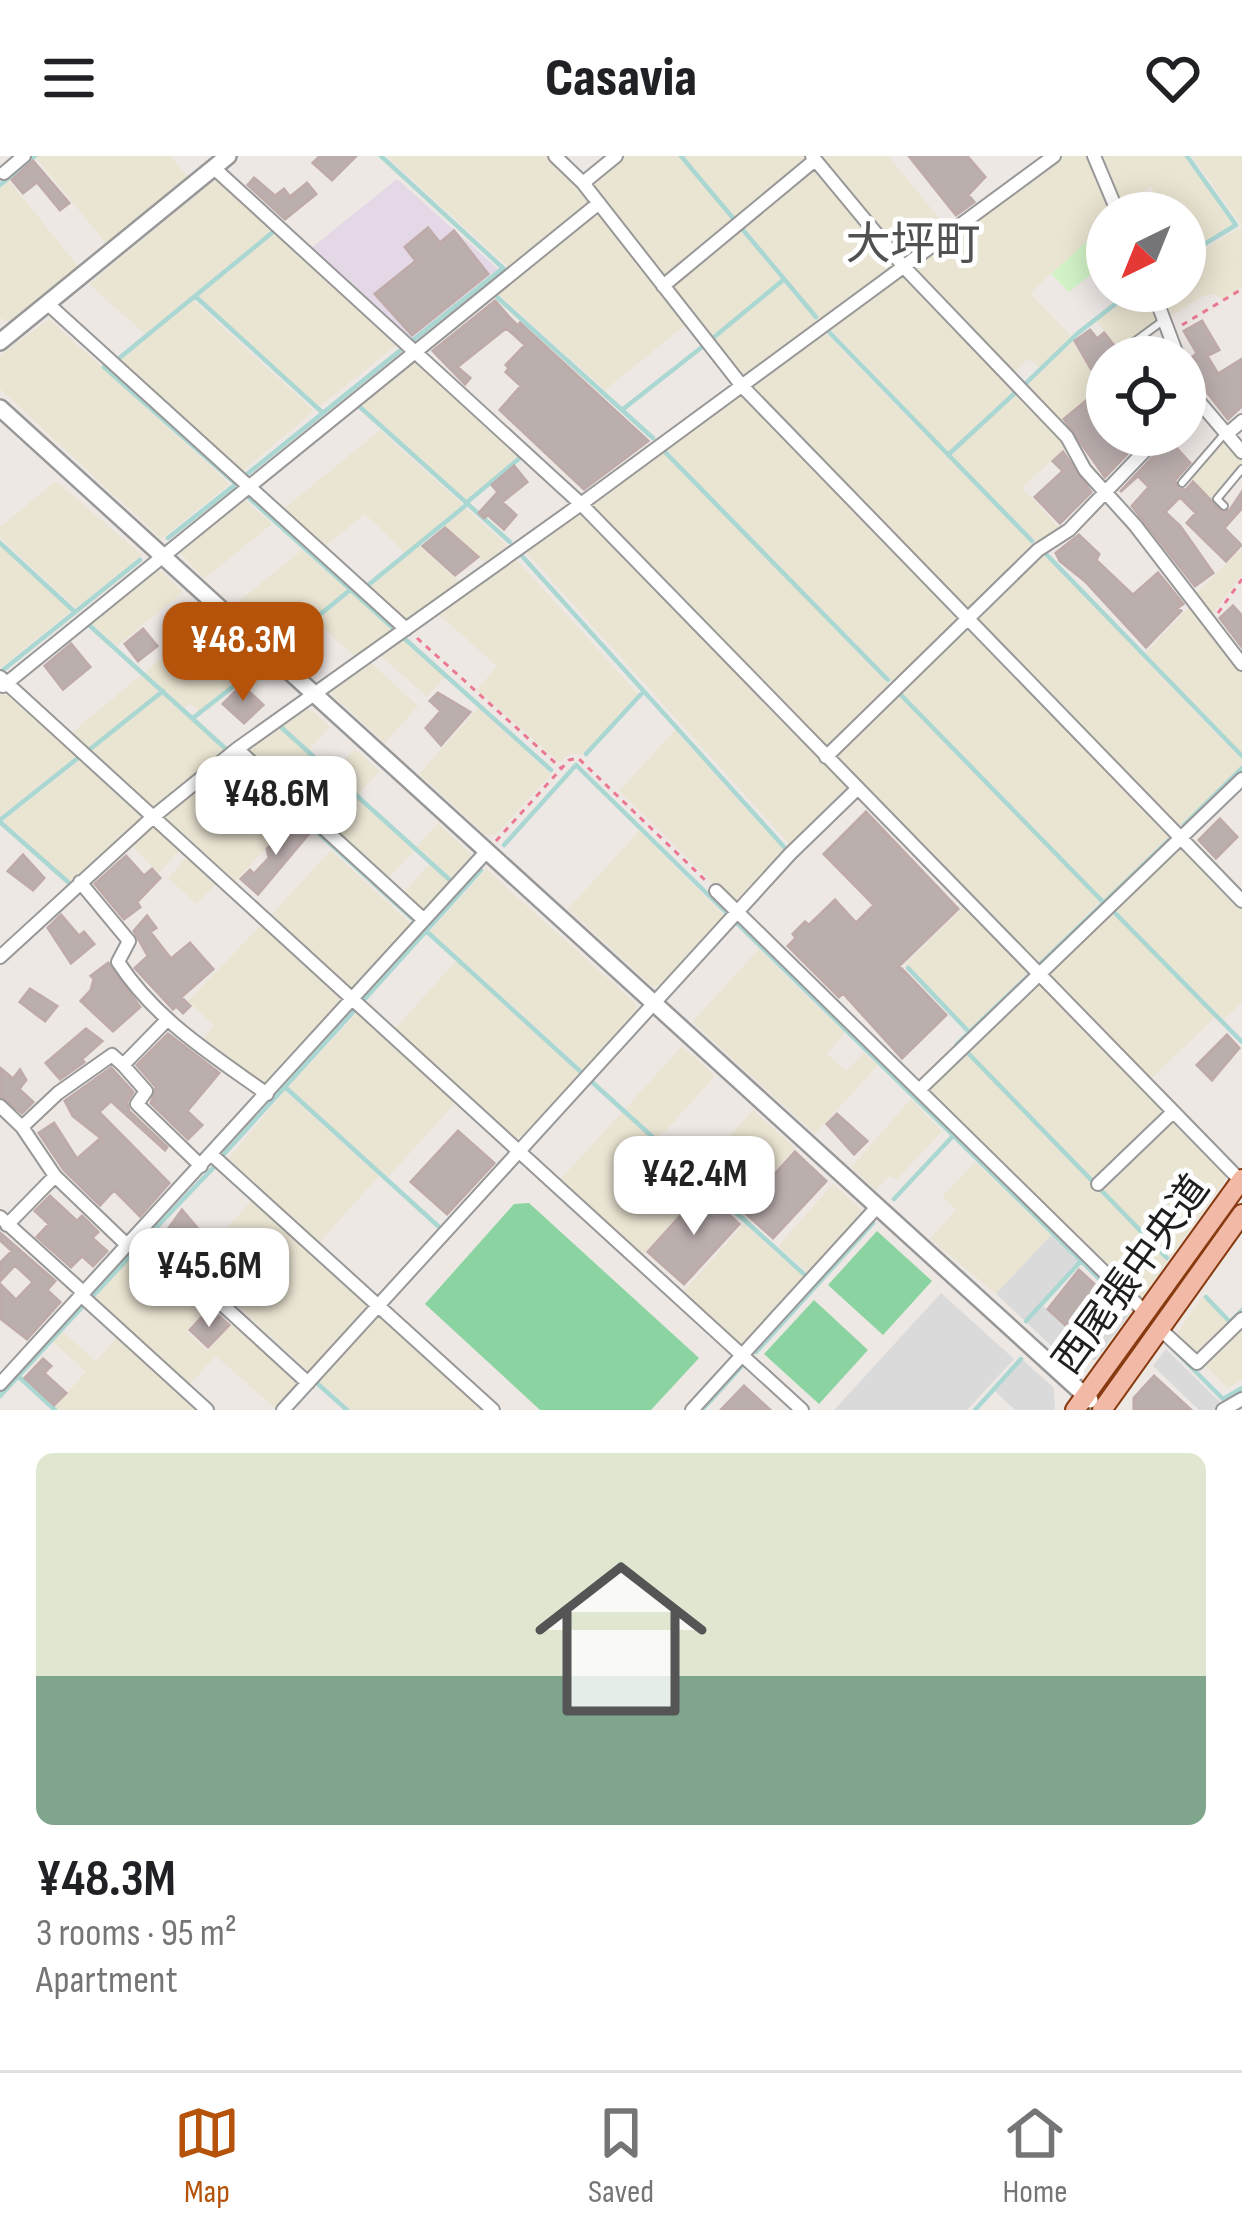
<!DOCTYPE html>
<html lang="en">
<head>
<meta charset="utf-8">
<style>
  :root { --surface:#fff; --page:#f6f6f6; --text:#202124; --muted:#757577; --line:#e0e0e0; --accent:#b45309 }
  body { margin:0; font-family:"Sofia Sans Condensed","Noto Sans JP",sans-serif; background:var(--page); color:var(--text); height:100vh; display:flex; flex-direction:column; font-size:45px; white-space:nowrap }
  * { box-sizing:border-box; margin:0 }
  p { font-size:39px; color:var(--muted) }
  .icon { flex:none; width:66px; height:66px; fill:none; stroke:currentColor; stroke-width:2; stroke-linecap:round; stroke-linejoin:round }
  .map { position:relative; height:1254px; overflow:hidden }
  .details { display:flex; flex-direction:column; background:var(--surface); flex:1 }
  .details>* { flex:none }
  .needle { width:78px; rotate:223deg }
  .controls { position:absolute; left:1086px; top:36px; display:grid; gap:24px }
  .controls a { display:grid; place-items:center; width:120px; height:120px; border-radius:50%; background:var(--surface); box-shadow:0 6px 30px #0003; font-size:60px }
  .price { position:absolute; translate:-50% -102px; padding:0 27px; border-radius:24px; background:#fff; color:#222; font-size:39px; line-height:78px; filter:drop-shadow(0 3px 6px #0008) }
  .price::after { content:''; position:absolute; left:50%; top:72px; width:36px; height:27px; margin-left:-18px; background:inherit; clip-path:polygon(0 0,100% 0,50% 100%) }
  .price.on { background:var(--accent); color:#fff }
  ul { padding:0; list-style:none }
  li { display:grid; align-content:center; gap:24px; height:636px; padding:0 36px }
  li span { display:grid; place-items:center; height:372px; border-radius:18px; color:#555 }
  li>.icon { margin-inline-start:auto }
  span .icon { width:216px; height:216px; fill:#fffc; stroke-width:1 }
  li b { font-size:51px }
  header { display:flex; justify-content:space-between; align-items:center; height:156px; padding:0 36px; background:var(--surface); font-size:54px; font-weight:800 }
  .tabs { display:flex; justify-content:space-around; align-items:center; height:168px; border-top:3px solid var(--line); background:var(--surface); font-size:33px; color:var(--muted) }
  .tabs a { display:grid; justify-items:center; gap:6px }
  .tabs .on { color:var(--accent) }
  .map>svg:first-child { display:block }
</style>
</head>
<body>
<header><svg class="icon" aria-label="menu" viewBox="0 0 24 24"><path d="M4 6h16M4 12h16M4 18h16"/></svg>Casavia<svg class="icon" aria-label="heart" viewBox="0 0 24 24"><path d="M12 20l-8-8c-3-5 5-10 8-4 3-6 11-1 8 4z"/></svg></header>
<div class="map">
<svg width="1242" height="1254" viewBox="0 0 1242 1254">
  <rect width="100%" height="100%" fill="#eee8e5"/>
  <!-- industrial -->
  <path fill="#e4d8e6" d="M397 23 498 113 410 184 309 94Z"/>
  <!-- farmland -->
  <path fill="#eae4d2" d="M38 0H171L188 21 106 87 36 2Z
    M386 0H549L587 41V48L508 111Z
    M621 0H679L734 66 669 121 659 120 590 32 592 23Z
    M684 0H807L805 8 737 64Z
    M816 0H888L948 73 909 101H899Z
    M1064 0H1089L1114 57H1107V67L1030 137 1072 181 1039 212 1029 202 1012 219 915 119 916 110Z
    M1097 0H1185L1234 68 1185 98V57H1151L1162 48 1151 31 1119 52Z
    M1192 0H1242V69H1241Z
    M809 13H817L893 105V113L821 165 742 69Z
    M9 25 78 110 10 166 0 162V32Z
    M212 26 221 27 272 74 145 178 89 128Z
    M594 60H603L688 167 605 234 497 137Z
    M1242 71V131L1223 143 1212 138 1204 140 1168 162 1157 135H1185V104Z
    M739 72 781 123 709 183 671 136 673 126Z
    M275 77 398 188 319 251 198 140Z
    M900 122H907L1017 233 948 296 830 173Z
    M783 126 818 167 746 220 737 219 711 186Z
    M1136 135H1149L1159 163 1118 192 1096 165Z
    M193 144 314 255 239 318 117 207Z
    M49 163 230 328 161 383 0 233V199Z
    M825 176 1036 392 972 453H964L754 236 753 229Z
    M1073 185 1093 221 1090 224 1096 235 1059 265 1024 232Z
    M411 206 419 207 522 300 465 344 360 247Z
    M1019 236 1067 290 1022 332 1062 375 1039 389 951 299Z
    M739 238 748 242 960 459V465L895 528 665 293Z
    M380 274 463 349 405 397 365 358 322 393 281 355Z
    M1224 283 1242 300V309L1213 344 1189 323Z
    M662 295 892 531 830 591H823L593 355V346Z
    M56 325 142 399 76 452 0 382V371Z
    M242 341 272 368 204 423 178 394Z
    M465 352 508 390 485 406 444 369Z
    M579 357 586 358 848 628V636L792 691 525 395Z
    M419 389 460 427 407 463H400L366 433Z
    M0 390 71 455 0 512Z
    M1242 392V419L1210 461 1195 439Z
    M302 394 348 434 278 490 234 449Z
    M1041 396 1242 604V610L1177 673 976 465V458Z
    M515 402 638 538 582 599 571 598 559 606 477 534 497 510 437 457Z
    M161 415 183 436 117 490 90 466 153 416Z
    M351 435 394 474 355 501 315 464Z
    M1191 449 1242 515V598L1145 497Z
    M210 462 261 507 200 556 190 547 184 552 145 516Z
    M965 470 972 471 1172 678 1104 744 899 534Z
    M401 482 445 521 427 541 379 498Z
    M370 506 418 550 385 587 332 539V532Z
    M141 519 160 536 87 593 71 577Z
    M897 536 1101 745 1035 810 834 603 835 596Z
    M9 538 77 600 0 661V539Z
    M162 538 226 596 156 650H147L89 596Z
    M478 552 551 618 496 679 487 680 419 618Z
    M304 553 312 554 330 571 308 594 282 569Z
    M279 571 316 605 288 636 247 595Z
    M675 574 786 697 738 747H733L619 635Z
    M355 593 380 615 357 639 333 617Z
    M81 603 139 656 140 664 70 726 3 665Z
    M234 604 295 659 233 728 166 666 165 659Z
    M339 625 414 695 385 725 311 656Z
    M438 667 470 697 472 706 453 726 416 691Z
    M149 672H155L180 694 159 717 131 689Z
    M639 675 725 760 661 829 652 830 568 753Z
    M1184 689 1242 748V846L1224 864 1113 753 1177 690Z
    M331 694 413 770 356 832H347L269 761Z
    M185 703H191L217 727 197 748 168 722Z
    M430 708 452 728 429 754H418L401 739Z
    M486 713 636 848V859L584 915 430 775Z
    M966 749 1030 814 968 874 905 808Z
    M1111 754 1215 861 1148 926 1048 824V817Z
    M262 768 339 838 340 851 268 931 200 886 214 870 188 845Z
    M759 793 845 877 827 898 846 915 864 897 878 909 815 978 692 866Z
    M456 805 581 918 524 981 513 982 393 875Z
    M1037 827 1043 828 1164 954V960L1094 1026 967 893Z
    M358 856 457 945 388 1021 288 931Z
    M682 890 715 920 658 983 625 953Z
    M965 895 1168 1105 1141 1143 927 939V932Z
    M285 935 379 1020 318 1088 227 1004Z
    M911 943 942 975 897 1023 889 1020 876 1034 851 1011Z
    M753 954 795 992 738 1055 696 1017Z
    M622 956 705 1030 642 1100 559 1025Z
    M1169 965H1174L1224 1015 1226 1023 1170 1102 1100 1031Z
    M975 1006 1051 1079 996 1138 930 1083 956 1054 942 1041Z
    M833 1028 861 1053 862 1060 809 1118 778 1090Z
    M254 1042 367 1146V1155L310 1217 193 1109Z
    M744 1068 805 1122 748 1186 739 1189 682 1137Z
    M147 1084 213 1145 186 1175 207 1195 235 1165 301 1227 277 1254 216 1200 188 1230 93 1143Z
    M1203 1140 1231 1169 1199 1200 1179 1184 1178 1176Z
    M385 1161 487 1254H351L318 1224 376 1162Z
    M1242 1168V1224L1228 1232 1202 1207Z
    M62 1175 96 1205 118 1180 201 1254H58L54 1251 86 1216 53 1186Z"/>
  <!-- park -->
  <path fill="#d1f3c6" d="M1107 67V105L1069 136 1051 118Z"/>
  <!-- pitch -->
  <path fill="#8bd4a1" d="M529 1047 699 1202 651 1254H540L425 1148 514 1048Z
    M877 1075 932 1125 883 1179 828 1129Z
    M814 1144 868 1194 819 1248 764 1198Z"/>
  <!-- parking -->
  <path fill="#dadada" d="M1051 1079 1079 1106 1025 1165 996 1138Z
    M941 1137 1014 1203 967 1254H834Z
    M1114 1142 1130 1158 1095 1204 1067 1205 1026 1166 1042 1149 1078 1181Z
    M1166 1193 1223 1249 1214 1254H1199L1153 1210Z
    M1023 1204 1054 1232 1055 1254H1015L995 1235Z"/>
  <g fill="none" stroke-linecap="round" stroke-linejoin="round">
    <!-- stream -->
    <path stroke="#aad7d2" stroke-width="4.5" d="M381 0 503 112 412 185
      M681 0 816 161
      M0 29 35 0
      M1185 100 1236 69 1187 0
      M195 140 323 257
      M498 142 653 282
      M830 177 1032 385
      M713 182 782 125
      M117 204 273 76
      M104 211 236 328 168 382
      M1025 228 1078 177 1132 135
      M360 251 510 386
      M622 254 702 191
      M665 296 888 524
      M948 299 1015 237
      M246 319 402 193
      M246 339 393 472
      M466 347 521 301
      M0 387 75 456
      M1046 398 1242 600
      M522 400 785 692
      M367 430 465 350
      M89 469 226 593
      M405 483 551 614
      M280 491 350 434
      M3 514 140 404
      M899 537 1104 747
      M193 562 262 508
      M282 572 451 725
      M89 594 163 535
      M586 598 643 536
      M238 604 415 765
      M0 664 78 602
      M0 666 68 726
      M1184 669 1242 612
      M504 689 576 609 1127 1150
      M1116 758 1242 886
      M423 772 581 916
      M1040 808 1171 682
      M908 812 969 876
      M363 845 481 714
      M957 888 1028 820
      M967 896 1167 1102
      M592 926 805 1119
      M285 931 438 1070
      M224 998 355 854
      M894 1043 952 981
      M151 1077 215 1010
      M1206 1141 1230 1166 1242 1154
      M91 1142 144 1085
      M1026 1165 1081 1105
      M1173 1193 1223 1243 1242 1232
      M756 1196 873 1067
      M18 1220 55 1254
      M318 1228 347 1254
      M0 1240 83 1150
      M702 1254 742 1210
      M975 1254 1021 1203"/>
  </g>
  <!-- building -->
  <path fill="#bbafae" stroke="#beaba9" stroke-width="3" d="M320 0H356L332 24 313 7Z
    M909 0H967L985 21 968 39 974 46 956 59Z
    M33 5 69 47 60 54 37 26 23 37 12 24Z
    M254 22 275 40 284 33 290 41 307 27 316 38 285 63 248 29Z
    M428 72 440 87 454 75 488 118 412 179 375 138 416 105 405 91Z
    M495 145 509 161 518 170 520 167 648 285 584 333 500 254 521 230 506 216 509 212 506 209 525 189 512 177 506 172 457 211 470 222 465 228 433 195Z
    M1202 165 1219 194 1207 200 1218 218 1242 203V250L1228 263 1185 208 1197 197 1184 175Z
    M1090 174 1097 183 1104 177 1115 191 1107 199V208L1096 214 1091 213 1075 185Z
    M1097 236 1107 249 1093 260 1107 279H1145L1105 321 1064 263Z
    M1169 284 1190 307 1175 324 1178 333 1186 334 1193 326 1223 357 1230 354 1242 336V352L1224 372 1241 389 1226 405 1187 367 1196 357 1180 341 1165 356 1180 370 1213 417 1195 430 1132 350 1149 331 1138 320 1120 336Z
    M1063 296 1091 336 1060 367 1035 341 1063 315 1053 305Z
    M514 310 527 326 502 346 516 359 504 373 488 359 490 357 484 362 479 357 498 336 492 329Z
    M445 372 478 401 455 419 423 390Z
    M1079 379 1099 398 1096 404 1133 439 1158 417 1183 448 1177 452 1181 455 1146 491 1085 425 1060 405 1056 397Z
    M1233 450 1242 460V491L1220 462Z
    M143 473 157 490 138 505 125 488Z
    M71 488 90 511 63 533 45 510Z
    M242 529 263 549 244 567 223 548Z
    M438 537 470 556 441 589 426 572 441 555 430 545Z
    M310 616 329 633 314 649 295 632Z
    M866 656 958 753 899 810 946 859 902 902 843 837 839 841 788 790 796 782 793 778 805 766 809 769 835 744 856 767 874 749 824 698Z
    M1220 663 1237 681 1216 702 1199 684Z
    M302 666 311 675 258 738 241 723 250 714 254 718 269 702 267 693 283 677 288 682Z
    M23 699 44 722 33 734 8 715Z
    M126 700 144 720 152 713 160 722 137 746 140 751 124 763 95 728Z
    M61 759 79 780 84 776 94 788 71 807 48 772Z
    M147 760 156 772 150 776 171 803 190 787 213 813 181 841 190 850 183 857 176 850 173 853 135 812 148 800 134 775Z
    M108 807 140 851 113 875 81 845 91 834 94 823 91 820Z
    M30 833 57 850 45 865 20 846Z
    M86 873 102 885 82 903 84 906 60 923 46 907Z
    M168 878 219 917 187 955 202 969 188 983 151 947 156 931 137 909Z
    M1227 879 1239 892 1212 924 1197 909Z
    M0 912 13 923 20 914 26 924 19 933 33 946 22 957 0 940Z
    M111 912 133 936 127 946 129 955 167 991 165 994 111 945 99 956 169 1027 140 1060 114 1034 100 1049 64 1014 39 977 54 967 77 1003 101 982 73 960 65 945Z
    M837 958 867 985 854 998 827 968Z
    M458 975 494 1007 447 1058 411 1026Z
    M795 996 826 1025 773 1082 742 1054Z
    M703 1035 739 1068 684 1128 648 1096Z
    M50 1040 77 1065 82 1060 98 1076 92 1082 107 1095 93 1110 82 1100 71 1111 37 1081 49 1068 35 1055Z
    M182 1054 209 1086 195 1102 166 1076Z
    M0 1077 55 1125 47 1134 60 1146 27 1183 0 1162V1128L16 1144 33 1126 15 1109 0 1125V1107L12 1095 0 1084Z
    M1079 1114 1107 1140 1081 1173 1074 1177 1048 1153Z
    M219 1160 229 1169 208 1191 190 1174 201 1162 210 1170Z
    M43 1203 51 1210 44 1217 66 1237 54 1249 25 1222Z
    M1154 1220 1191 1254H1134V1242Z
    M744 1230 770 1254H721Z"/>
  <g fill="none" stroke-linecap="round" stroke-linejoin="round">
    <defs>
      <path id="service" d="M1119 197 1164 164
        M1182 327 1226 276
        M1224 350 1217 343 1242 313"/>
      <path id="minor" d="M555 0 583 27 742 230 1242 745
        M812 0 904 111 1067 281 1085 314 1135 369 1242 508
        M1094 0 1118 57
        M214 12 581 348 1241 1025
        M4 17 24 0
        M583 27 616 0
        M663 130 815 4
        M1153 135 1178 201
        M48 148 406 473
        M1185 220 1195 241 1242 296
        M1227 278 1242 265
        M0 521 802 1254
        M3 530 599 47
        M237 593 424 764
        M826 601 1038 394 1069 374 1160 279
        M80 726 129 785 118 806C156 864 211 898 267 938
        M716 735 1146 1157
        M0 801 153 661 237 593 581 348 1054 0
        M123 909 146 935 137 948 201 1010
        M919 934 1242 623
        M0 950 22 971
        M212 999 493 1254
        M1098 1028 1173 956
        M0 1061 84 1137
        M7 1069 55 1020
        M142 1075 308 1227
        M128 1090 55 1020 22 971 58 937 112 899 123 909 166 865
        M82 1140 207 1254
        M1160 1173 1197 1207 1242 1163
        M0 1228 487 695
        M283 1254 790 698 857 633
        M692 1254 878 1050
        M1223 1254 1242 1243"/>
      <path id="tertiary" d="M0 186 228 0
        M0 252 1090 1244"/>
      <path id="primary" d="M1075 1254 1242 1023
        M1102 1254 1242 1058"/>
    </defs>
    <!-- service casing -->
    <use href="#service" stroke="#989898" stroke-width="10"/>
    <!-- minor casing -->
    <use href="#minor" stroke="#989898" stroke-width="16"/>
    <!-- tertiary casing -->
    <use href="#tertiary" stroke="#989898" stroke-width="20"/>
    <!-- primary casing -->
    <use href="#primary" stroke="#873a10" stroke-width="22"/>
    <!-- path -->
    <path stroke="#ea7992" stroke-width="3" stroke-dasharray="6 6" stroke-linecap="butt" d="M1182 169 1242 133
      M1218 457 1242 423
      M417 482 561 612
      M496 685 569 604 578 602 706 725"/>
    <!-- service -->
    <use href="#service" stroke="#fff" stroke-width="6"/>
    <!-- minor -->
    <use href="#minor" stroke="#fff" stroke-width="12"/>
    <!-- tertiary -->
    <use href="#tertiary" stroke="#fff" stroke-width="15"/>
    <!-- primary -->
    <use href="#primary" stroke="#f1b9a6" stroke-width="18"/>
  </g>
  <g text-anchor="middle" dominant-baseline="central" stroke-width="10" stroke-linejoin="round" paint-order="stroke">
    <!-- street labels -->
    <g font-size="39" fill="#1e1e1e" stroke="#fff">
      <text transform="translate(1132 1119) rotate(-54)">西尾張中央道</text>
    </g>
    <!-- quarter labels -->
    <g font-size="45" fill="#515151" stroke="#fff">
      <text x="913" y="89">大坪町</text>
    </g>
  </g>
</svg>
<div class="controls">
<a><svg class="needle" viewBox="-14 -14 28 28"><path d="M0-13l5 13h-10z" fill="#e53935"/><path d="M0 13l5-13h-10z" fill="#757577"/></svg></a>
<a><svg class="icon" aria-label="locate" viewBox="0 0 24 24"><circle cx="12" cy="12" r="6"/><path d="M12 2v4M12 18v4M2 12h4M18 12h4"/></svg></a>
</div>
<b class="price on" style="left:243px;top:548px">¥48.3M</b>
<b class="price" style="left:276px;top:702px">¥48.6M</b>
<b class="price" style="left:694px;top:1082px">¥42.4M</b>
<b class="price" style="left:209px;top:1174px">¥45.6M</b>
</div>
<section class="details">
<ul>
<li><span style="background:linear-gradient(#dfe7d0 60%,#7fa58c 0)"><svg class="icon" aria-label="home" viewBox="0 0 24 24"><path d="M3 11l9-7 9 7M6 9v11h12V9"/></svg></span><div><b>¥48.3M</b><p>3 rooms · 95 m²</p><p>Apartment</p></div></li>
</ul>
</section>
<nav class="tabs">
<a class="on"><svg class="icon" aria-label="map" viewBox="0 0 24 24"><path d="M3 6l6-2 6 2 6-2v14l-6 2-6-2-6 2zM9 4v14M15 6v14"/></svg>Map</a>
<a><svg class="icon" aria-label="saved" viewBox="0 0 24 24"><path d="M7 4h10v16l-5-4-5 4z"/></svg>Saved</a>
<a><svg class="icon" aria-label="home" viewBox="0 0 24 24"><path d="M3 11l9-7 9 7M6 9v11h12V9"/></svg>Home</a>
</nav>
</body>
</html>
